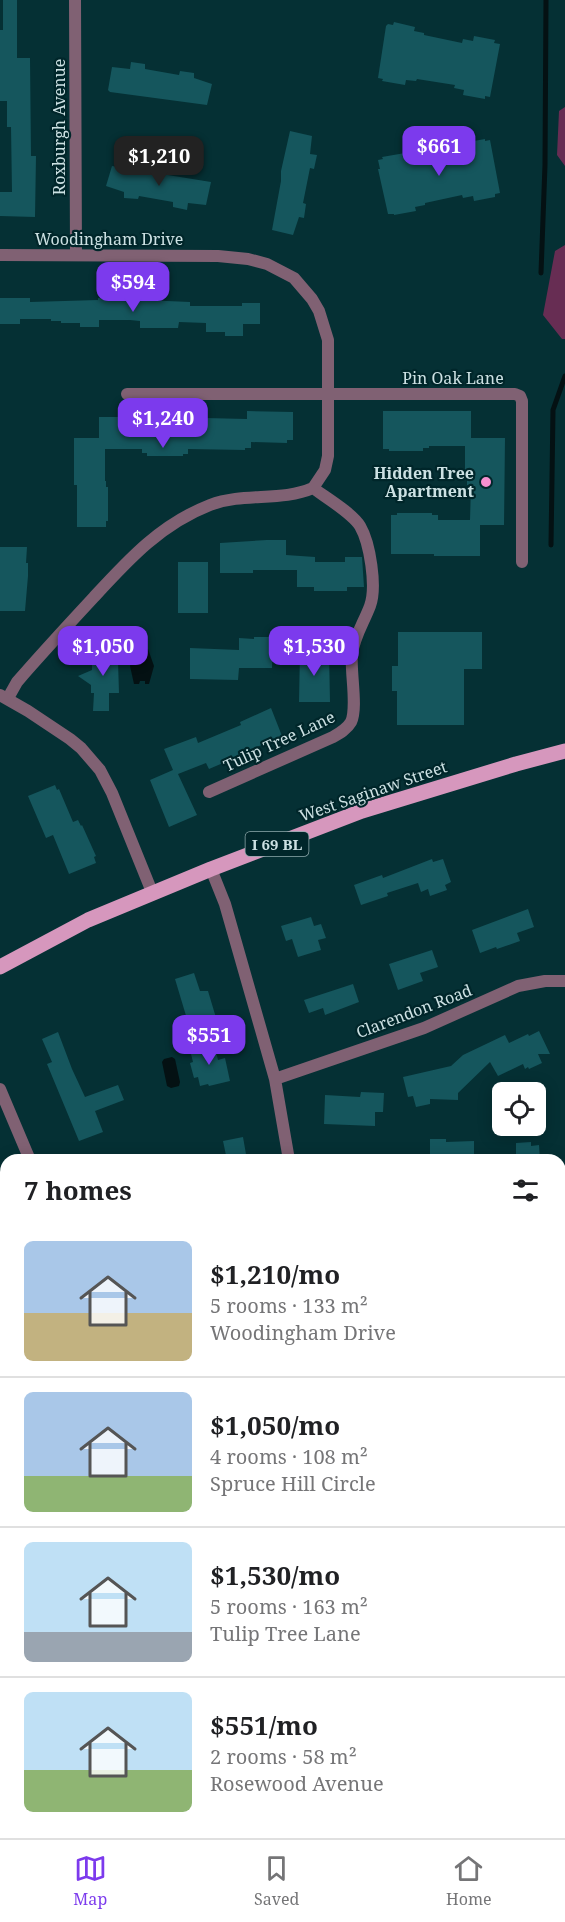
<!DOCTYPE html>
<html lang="en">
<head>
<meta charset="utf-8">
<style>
  :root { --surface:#fff; --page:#f6f6f6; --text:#202124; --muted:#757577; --line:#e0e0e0; --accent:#7c3aed }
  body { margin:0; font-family:"Noto Serif",serif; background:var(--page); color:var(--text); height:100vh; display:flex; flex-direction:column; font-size:22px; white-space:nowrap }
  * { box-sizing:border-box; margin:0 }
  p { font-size:20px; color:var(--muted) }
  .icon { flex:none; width:33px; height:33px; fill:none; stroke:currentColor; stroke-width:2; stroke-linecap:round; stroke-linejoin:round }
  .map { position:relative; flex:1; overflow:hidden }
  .sheet { position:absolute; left:0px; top:1154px; width:566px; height:686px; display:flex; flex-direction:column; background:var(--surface); border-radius:18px 18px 0 0; box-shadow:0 3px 15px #0003 }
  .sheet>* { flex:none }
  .controls { position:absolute; left:492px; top:1082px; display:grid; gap:12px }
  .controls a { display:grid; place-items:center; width:54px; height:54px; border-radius:9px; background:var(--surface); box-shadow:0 3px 15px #0003; font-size:30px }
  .price { position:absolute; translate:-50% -51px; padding:0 14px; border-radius:12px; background:var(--accent); color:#fff; font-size:20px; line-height:39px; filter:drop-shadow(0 2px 3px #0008) }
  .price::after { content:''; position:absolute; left:50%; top:36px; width:18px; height:14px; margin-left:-9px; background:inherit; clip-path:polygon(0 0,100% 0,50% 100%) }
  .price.on { background:#222; color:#fff }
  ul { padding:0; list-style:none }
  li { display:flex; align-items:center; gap:18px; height:150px; padding:0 24px }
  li+li { border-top:2px solid var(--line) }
  li span { display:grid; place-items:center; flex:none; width:168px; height:120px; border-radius:9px; color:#555 }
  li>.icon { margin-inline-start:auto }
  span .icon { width:72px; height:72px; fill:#fffc; stroke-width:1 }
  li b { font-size:26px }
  h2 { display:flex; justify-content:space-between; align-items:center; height:72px; padding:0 24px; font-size:26px }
  .menu { display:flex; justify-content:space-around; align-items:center; height:84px; border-top:2px solid var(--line); background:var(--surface); font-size:16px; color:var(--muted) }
  .menu a { display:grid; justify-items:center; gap:3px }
  .menu .on { color:var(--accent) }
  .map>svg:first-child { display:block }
</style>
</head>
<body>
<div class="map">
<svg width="565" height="1838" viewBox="0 0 565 1838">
  <rect width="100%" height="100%" fill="#053034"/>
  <!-- green -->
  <path fill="#672d53" d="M565 107V166L557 155 559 111Z
    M565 245V339H562L543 315 555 251Z"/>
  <!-- water -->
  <path fill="#041113" d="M136 649H148L154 666 149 684H145V681H140L139 684H134L130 666Z
    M172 1057 175 1059 180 1082 179 1086 171 1088 167 1086 162 1062 164 1059Z"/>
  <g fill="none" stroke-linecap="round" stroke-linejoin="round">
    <!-- stream -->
    <path stroke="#041113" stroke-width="5" d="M541 273 545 165 546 0
      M551 545 553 410 565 376"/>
  </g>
  <!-- building -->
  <path fill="#15565d" d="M3 0H17V58H30L31 156H36L35 217 0 216V192H12L11 127H7V101H0V30H3Z
    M394 22 415 27 414 31 424 33V35L462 43 463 39 473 41 474 36 495 40 494 43 500 44 490 97 485 96V99L463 95 464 90 454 88 455 85 417 79 416 81 406 80 405 85 382 81 383 79 378 78 386 26 388 24 393 25Z
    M131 62 145 64V69L179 75 180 71 194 73V78L212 84 207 105 110 92 108 90 112 67 130 69Z
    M290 131 312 136 310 154 317 155 314 169 310 168 303 203 306 204 304 218 299 217 293 235 272 230 281 181V171Z
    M485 139V141L490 140 500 193 495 194V197L474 201 473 196 463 198 462 195 425 203V205L415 207 416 211 394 215V214H388L378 169H380L378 160 383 159 382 157 405 153 406 159 417 156V159L454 151V149L464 147 463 143Z
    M112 166 211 182 206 205 188 203 187 210 173 207V202L139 196 138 199 124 198V192L106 186Z
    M0 298H30V302L98 300V298L190 302V306H242V303H260V324H243V336H225V332H206V323L179 322 178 328H140V321L130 320H99V327H80V323H61V321H51V319H20V324H0Z
    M247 411 293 412V440H287V443L251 442V448H245V450L188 449V454H183V456H147V453H142V449H105V481H106V487H108V521H106V527H77V485H74V438H99V417H146V424H205V418L247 419Z
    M383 411H471V438H505L504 525H480V556H434V554H391V515H397V513H432V515H438V520H470L471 485H467V479H465V446H429V448H423V451H389V449H383Z
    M267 540H286V555L315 557V562H345V557H362L364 587H347V591H314V587H297V570H253V573H220V543Z
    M0 547H27L26 563H28V576L25 611H0Z
    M178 562H208V613H178Z
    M398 632H482V669H464V725H397V691H392V666H398Z
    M254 637H273L272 668H239L238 680 190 679V648L239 650V638L254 639Z
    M95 646 116 647V661H118L119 693H109V711H93L94 693H91V685L78 676 92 670V660H95Z
    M300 650 329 651 330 702H299Z
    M271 708 282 736 252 749 254 752 224 765 223 763 209 769 206 763 178 774 197 815 169 827 150 780 173 770 164 749 196 737 198 743 241 725 240 722Z
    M55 785 57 790 59 789 73 822 78 820 81 826 82 825 96 856 94 857 96 863 69 874 53 835 46 838 28 796Z
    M432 859 433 862 443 859 451 882 445 885 447 890 430 896 428 889 421 892 418 883 387 893 388 896 361 905 354 885 382 875 383 878Z
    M528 909 534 927 517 933 520 941 497 949 496 947 480 953 472 930Z
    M311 917 314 926 321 924 326 938 318 940 321 950 298 957 292 939 286 941 281 926Z
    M432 950 438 967 420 973 423 981 398 990 389 964Z
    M194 973 200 991H208L217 1021 199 1026 196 1017 187 1019 175 979Z
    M353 984 359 1002 325 1015 323 1008 309 1013 304 1000Z
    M539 1031 550 1054H538L542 1063 529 1069 528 1067 525 1069 523 1064 498 1076 490 1062 458 1093V1100L430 1099V1104L416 1107 413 1096 408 1097 403 1077 451 1066 463 1055 505 1035 509 1043 528 1034 529 1036Z
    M58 1032 72 1069 85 1097 118 1085 124 1100 95 1111 103 1132 79 1141 47 1064 52 1062 42 1039Z
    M214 1044 218 1060 225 1058 230 1081 209 1086 208 1084 200 1086 198 1077 194 1078 190 1063 193 1062 190 1050Z
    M361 1092 384 1093 383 1112H375V1126L324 1124 325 1095 360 1097Z
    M243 1137 247 1160H227L223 1141Z
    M430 1139H446V1142L474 1141V1160H430Z
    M531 1142V1146L539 1145 540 1160H516V1143Z"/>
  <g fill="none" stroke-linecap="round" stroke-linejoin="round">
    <!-- minor -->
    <path stroke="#806173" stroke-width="12" d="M75 0 76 255
      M0 255 218 256 248 259 267 264 294 278 312 299 319 311 328 340V456L325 470 313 488
      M127 394H515L520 396 522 401V562
      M0 695 28 711 70 739 81 748 100 770 112 793 152 892
      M8 698 17 682C42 653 68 625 94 597 129 559 161 524 210 505 244 492 281 502 313 488
      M209 792 333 737C340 733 347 729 351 722 358 708 350 671 352 654 354 637 364 622 370 606 377 587 370 543 360 526 352 513 325 497 313 488
      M211 869 225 904 275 1079 289 1160
      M275 1079 424 1028 518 986 545 981H565
      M0 1089 30 1160
      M560 1230H565
      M560 1476H565
      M0 1477 6 1484
      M451 1833V1838
      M42 1838V1833
      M246 1838 247 1833"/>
    <!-- primary -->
    <path stroke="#d697bd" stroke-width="15" d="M0 967 88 920 211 869 362 811 516 764 565 751"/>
  </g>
  <!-- markers -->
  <circle fill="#f690d0" stroke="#00262a" stroke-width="2" cx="486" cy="482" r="6"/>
  <g text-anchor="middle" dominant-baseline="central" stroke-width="4.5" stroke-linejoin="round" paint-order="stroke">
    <!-- shield labels -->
    <rect fill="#00262a" stroke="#8fa9ac" stroke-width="1.5" x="245.5" y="832" width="63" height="24" rx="4.5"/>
    <g font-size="15" font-weight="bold" fill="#cce1e3">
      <text x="277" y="844">I 69 BL</text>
    </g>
    <!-- street labels -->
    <g font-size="16" fill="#cce1e3" stroke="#00262a">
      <text transform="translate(59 127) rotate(-90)">Roxburgh Avenue</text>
      <text x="109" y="239">Woodingham Drive</text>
      <text x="453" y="378">Pin Oak Lane</text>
      <text transform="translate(279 741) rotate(-25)">Tulip Tree Lane</text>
      <text transform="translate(373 791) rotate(-19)">West Saginaw Street</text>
      <text transform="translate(414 1011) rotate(-21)">Clarendon Road</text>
    </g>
    <!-- poi labels -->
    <g font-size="16" font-weight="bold" fill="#cce1e3" stroke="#00262a" text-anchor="end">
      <text x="474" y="473">Hidden Tree<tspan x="474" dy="18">Apartment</tspan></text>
    </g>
  </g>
</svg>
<div class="controls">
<a><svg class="icon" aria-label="locate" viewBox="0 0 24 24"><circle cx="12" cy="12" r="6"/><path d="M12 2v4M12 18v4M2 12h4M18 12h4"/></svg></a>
</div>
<b class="price" style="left:439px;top:177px">$661</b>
<b class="price on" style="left:159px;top:187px">$1,210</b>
<b class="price" style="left:133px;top:313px">$594</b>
<b class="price" style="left:163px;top:449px">$1,240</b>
<b class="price" style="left:103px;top:677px">$1,050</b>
<b class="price" style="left:314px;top:677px">$1,530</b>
<b class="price" style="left:209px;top:1066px">$551</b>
<section class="sheet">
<h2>7 homes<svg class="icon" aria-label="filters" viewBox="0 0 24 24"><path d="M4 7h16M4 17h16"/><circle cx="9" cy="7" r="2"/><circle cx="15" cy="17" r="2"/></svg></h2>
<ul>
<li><span style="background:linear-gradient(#a9c7e8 60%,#c2b280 0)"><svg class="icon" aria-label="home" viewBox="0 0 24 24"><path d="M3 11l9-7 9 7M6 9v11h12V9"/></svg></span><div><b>$1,210/mo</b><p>5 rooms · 133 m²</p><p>Woodingham Drive</p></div></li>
<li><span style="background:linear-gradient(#a9c7e8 70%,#8fb573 0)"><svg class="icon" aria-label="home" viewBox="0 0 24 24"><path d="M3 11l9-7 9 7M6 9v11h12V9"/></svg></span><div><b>$1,050/mo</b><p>4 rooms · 108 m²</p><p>Spruce Hill Circle</p></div></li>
<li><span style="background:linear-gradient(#bfe0f5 75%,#9aa5b1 0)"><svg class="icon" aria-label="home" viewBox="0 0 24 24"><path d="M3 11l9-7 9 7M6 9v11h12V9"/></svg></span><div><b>$1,530/mo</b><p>5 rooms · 163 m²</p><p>Tulip Tree Lane</p></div></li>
<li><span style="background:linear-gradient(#bfe0f5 65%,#8fb573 0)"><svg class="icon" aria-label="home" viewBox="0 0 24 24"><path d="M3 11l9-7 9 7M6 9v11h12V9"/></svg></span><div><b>$551/mo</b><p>2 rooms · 58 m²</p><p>Rosewood Avenue</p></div></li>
</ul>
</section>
</div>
<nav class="menu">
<a class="on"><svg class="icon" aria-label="map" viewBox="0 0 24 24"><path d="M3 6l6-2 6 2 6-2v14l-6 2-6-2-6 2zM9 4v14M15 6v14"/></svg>Map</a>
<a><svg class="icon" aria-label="saved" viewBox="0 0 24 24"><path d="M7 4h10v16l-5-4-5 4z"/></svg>Saved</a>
<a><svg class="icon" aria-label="home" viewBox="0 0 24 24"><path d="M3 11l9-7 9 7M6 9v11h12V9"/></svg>Home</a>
</nav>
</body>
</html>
